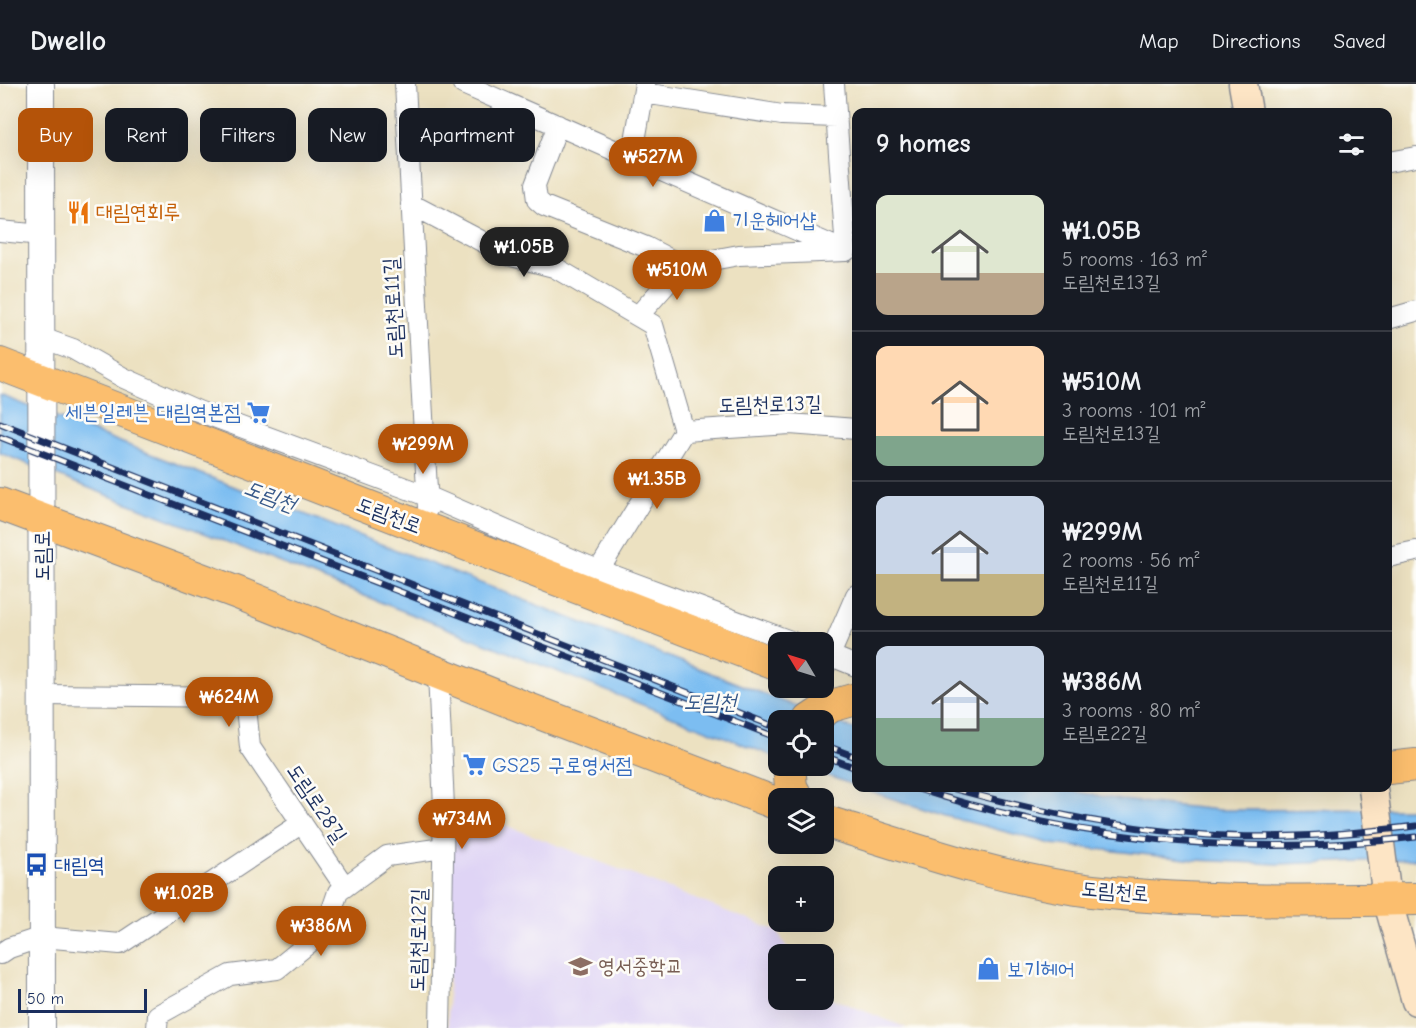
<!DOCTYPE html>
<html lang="en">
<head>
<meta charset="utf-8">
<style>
  :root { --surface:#171b24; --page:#242831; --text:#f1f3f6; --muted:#9ea1a6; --line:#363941; --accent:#b45309 }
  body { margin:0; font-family:"Comic Neue","Poor Story",sans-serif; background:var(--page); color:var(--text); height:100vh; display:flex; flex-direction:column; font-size:22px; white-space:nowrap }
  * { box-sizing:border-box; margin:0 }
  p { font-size:20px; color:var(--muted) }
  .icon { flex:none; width:33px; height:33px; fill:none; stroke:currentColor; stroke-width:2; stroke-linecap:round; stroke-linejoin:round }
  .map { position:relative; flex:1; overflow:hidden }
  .drawer { position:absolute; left:852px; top:24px; width:540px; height:684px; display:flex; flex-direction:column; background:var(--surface); border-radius:12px; box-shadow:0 6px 24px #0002 }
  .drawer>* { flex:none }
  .top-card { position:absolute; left:18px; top:24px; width:570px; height:54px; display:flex; gap:12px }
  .needle { width:39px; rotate:308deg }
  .fabs { position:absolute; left:768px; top:548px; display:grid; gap:12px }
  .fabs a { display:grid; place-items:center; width:66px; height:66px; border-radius:12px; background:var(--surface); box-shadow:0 6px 24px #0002; font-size:30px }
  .scale { position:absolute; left:18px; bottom:15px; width:129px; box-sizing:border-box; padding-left:6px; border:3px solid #1b2f5e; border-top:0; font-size:16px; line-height:21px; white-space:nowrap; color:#1b2f5e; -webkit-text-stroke:4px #fdfcf7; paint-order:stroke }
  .price { position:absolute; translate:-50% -51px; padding:0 14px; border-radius:21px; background:var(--accent); color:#fff; font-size:20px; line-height:39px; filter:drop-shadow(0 2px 3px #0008) }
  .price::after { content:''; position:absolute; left:50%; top:36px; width:18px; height:14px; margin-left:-9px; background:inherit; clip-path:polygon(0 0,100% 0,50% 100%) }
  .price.on { background:#222; color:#fff }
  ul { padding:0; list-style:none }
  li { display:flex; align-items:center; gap:18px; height:150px; padding:0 24px }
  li+li { border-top:2px solid var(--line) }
  li span { display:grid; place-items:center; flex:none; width:168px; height:120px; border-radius:12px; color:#555 }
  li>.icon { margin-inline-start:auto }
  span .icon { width:72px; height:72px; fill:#fffc; stroke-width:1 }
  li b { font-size:26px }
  h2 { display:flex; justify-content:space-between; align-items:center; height:72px; padding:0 24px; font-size:26px }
  .pill { padding:0 21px; border-radius:12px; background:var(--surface); box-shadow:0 6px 24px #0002; font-size:21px; line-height:54px }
  .pill.on { background:var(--accent); color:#fff }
  header { display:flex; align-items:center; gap:36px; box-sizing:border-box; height:84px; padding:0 30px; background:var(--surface); border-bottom:2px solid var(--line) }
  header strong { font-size:28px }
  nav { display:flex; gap:33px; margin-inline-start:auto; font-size:21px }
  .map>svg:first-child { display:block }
</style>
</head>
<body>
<header>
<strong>Dwello</strong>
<nav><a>Map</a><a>Directions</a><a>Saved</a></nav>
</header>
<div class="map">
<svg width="1416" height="944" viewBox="0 0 1416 944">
  <rect width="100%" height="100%" fill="#fdfcf7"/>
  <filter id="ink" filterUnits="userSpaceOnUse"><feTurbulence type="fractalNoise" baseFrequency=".0167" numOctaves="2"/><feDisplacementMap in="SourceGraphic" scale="12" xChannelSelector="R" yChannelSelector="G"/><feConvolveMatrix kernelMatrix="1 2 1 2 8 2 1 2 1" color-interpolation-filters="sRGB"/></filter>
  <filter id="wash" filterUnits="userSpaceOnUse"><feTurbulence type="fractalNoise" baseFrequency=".008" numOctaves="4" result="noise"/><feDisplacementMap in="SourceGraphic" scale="24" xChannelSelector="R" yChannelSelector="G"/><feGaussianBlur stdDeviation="1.35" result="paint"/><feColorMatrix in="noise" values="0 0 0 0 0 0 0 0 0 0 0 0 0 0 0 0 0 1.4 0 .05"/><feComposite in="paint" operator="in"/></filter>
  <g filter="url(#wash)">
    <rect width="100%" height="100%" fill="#ece1c1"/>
    <!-- built -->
    <path fill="#dfd4f5" d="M451 734 508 742 777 847 791 870H778V915H824V911L907 944H448Z"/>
    <!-- water -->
    <path fill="#7cbdf1" stroke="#4c76a8" stroke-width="1.5" d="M0 311 856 646V702L798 681H824V636H778V674L0 369Z
      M860 704H1056L1121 716 1219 726 1416 725V775L1278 780 1195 776 1052 760 946 732Z"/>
  </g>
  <g filter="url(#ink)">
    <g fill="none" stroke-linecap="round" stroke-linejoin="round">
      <defs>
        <path id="minor" d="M405 0 428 424
          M463 0 840 165
          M644 9 782 31 836 33
          M558 41 535 101 537 116 544 122 646 163 673 177 701 178 739 171 846 167 834 0
          M632 74 645 0
          M1388 78 1416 73
          M411 120 508 171 554 183 653 241 684 347 790 340 856 345
          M0 147 42 151
          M638 232 669 197 678 177
          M1388 235 1416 227
          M42 254 73 265 124 294 198 327 427 412 588 482 793 558
          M1388 473 1416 467
          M599 486 684 347
          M824 569 856 582
          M824 585 856 511
          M438 589 444 723 440 944
          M42 611 245 613 250 663 345 803
          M0 870 9 864 42 853 120 860 302 739
          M157 944 158 931 230 891 277 885 325 846 338 808 387 772 443 764"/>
        <path id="tertiary" d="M41 0 42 944"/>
        <path id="secondary" d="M1243 0 1248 28
          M1373 704 1387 815 1416 917"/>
        <path id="primary" d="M0 280 778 581
          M0 420 238 509 526 624 778 720
          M810 636 831 622 856 615
          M789 681 791 703 797 714
          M1388 684 1416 681
          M824 737C911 764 1001 796 1092 807 1199 819 1309 817 1416 815"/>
      </defs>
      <!-- minor casing -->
      <use href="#minor" stroke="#848890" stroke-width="22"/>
      <!-- tertiary casing -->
      <use href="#tertiary" stroke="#848890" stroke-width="28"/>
      <!-- secondary casing -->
      <use href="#secondary" stroke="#848890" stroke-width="31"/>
      <!-- primary casing -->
      <use href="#primary" stroke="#848890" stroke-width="34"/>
      <!-- minor -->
      <use href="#minor" stroke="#fff" stroke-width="20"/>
      <!-- tertiary -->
      <use href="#tertiary" stroke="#fff" stroke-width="26"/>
      <!-- secondary -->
      <use href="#secondary" stroke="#fde5c5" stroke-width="28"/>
      <!-- primary -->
      <use href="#primary" stroke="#fbbe6e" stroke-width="32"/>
      <defs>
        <path id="rail" d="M0 339 778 644
          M0 353 778 654
          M824 661 856 673
          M824 672 856 684
          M915 704C1077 757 1247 773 1416 753
          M951 704C1034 727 1121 745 1207 751 1273 756 1350 750 1416 742"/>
      </defs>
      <!-- rail casing -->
      <use href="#rail" stroke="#1b2f5e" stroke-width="7"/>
      <!-- rail -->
      <use href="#rail" stroke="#fdfcf7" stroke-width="4.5" stroke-dasharray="14" stroke-linecap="butt"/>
    </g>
  </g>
  <!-- icons -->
  <defs>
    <symbol id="restaurant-bare" viewBox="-9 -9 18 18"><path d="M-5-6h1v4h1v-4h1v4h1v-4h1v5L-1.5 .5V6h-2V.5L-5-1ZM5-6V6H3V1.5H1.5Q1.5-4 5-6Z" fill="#e8710a" stroke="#fdfcf7" stroke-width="2.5" paint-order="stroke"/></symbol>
    <symbol id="shop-bare" viewBox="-9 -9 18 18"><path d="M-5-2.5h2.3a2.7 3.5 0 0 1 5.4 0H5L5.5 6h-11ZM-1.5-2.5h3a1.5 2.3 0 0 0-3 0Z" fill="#3f7fe0" stroke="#fdfcf7" stroke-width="2.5" paint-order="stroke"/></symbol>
    <symbol id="supermarket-bare" viewBox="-9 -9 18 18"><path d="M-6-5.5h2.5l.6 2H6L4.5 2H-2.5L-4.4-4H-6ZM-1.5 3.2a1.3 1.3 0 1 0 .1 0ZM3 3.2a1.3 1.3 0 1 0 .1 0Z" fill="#3f7fe0" stroke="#fdfcf7" stroke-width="2.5" paint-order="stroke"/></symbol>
    <symbol id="bus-bare" viewBox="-9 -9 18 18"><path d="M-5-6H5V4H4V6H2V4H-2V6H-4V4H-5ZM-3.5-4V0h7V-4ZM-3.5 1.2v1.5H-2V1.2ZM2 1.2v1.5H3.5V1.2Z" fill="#1a4fb4" stroke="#fdfcf7" stroke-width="2.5" paint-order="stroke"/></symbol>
    <symbol id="school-bare" viewBox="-9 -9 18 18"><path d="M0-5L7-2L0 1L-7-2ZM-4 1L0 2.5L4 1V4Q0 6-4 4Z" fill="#8d6e63" stroke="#fdfcf7" stroke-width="2.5" paint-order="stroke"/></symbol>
  </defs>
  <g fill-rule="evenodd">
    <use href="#restaurant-bare" x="62" y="112" width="33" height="33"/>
    <use href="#shop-bare" x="698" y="120" width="33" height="33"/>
    <use href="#supermarket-bare" x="242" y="312" width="33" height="33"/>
    <use href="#supermarket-bare" x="458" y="664" width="33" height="33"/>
    <use href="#bus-bare" x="20" y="764" width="33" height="33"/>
    <use href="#school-bare" x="564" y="866" width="33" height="33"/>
    <use href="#shop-bare" x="972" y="868" width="33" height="33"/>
  </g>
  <g text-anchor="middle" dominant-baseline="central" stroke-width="5" stroke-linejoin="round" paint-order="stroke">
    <!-- food labels -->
    <g font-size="21" fill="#c56008" stroke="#fdfcf7" text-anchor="start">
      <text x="96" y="128">대림연회루</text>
    </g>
    <!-- shop labels -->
    <g font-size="21" fill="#366cbe" stroke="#fdfcf7" text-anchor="start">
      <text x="732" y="136">기운헤어샵</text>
      <text x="241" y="328" text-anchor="end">세븐일레븐 대림역본점</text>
      <text x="492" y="681">GS25 구로영서점</text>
      <text x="1007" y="885">보기헤어</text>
    </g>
    <!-- street labels -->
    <g font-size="21" fill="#1b2f5e" stroke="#fdfcf7">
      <text transform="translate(393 224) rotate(-93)">도림천로11길</text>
      <text transform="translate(770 320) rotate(-1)">도림천로13길</text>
      <text transform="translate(389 431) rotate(21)">도림천로</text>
      <text transform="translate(42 472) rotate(-90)">도림로</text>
      <text transform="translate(317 719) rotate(56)">도림로28길</text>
      <text transform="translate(1115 807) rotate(5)">도림천로</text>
      <text transform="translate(418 856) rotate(-89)">도림천로12길</text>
    </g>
    <!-- transit labels -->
    <g font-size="21" fill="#164399" stroke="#fdfcf7" text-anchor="start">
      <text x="54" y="781">대림역</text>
    </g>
    <!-- education labels -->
    <g font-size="21" fill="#785e54" stroke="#fdfcf7" text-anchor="start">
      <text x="598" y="882">영서중학교</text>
    </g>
    <!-- water labels -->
    <g font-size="22" font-style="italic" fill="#385a8a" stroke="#fdfcf7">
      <text transform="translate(270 412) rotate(21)">도림천</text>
      <text x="710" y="618">도림천</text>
    </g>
  </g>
</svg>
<div class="fabs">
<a><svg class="needle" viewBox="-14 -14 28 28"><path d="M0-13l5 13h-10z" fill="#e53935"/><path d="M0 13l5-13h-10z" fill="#9ea1a6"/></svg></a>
<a><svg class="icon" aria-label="locate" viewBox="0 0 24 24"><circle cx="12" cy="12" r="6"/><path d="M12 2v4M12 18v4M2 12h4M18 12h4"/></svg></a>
<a><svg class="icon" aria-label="layers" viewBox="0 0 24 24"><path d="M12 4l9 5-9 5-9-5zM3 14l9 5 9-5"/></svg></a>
<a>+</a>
<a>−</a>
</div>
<div class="scale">50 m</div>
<b class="price" style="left:653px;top:104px">₩527M</b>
<b class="price on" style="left:524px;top:194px">₩1.05B</b>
<b class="price" style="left:677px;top:217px">₩510M</b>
<b class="price" style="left:423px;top:391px">₩299M</b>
<b class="price" style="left:657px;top:426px">₩1.35B</b>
<b class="price" style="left:229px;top:644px">₩624M</b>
<b class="price" style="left:462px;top:766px">₩734M</b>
<b class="price" style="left:184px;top:840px">₩1.02B</b>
<b class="price" style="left:321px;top:873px">₩386M</b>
<div class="top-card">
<a class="pill on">Buy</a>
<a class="pill">Rent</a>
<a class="pill">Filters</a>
<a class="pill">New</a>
<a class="pill">Apartment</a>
</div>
<section class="drawer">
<h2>9 homes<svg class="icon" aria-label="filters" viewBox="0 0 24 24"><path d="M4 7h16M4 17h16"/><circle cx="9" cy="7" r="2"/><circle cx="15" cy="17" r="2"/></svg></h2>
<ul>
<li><span style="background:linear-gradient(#dfe7d0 65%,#b9a48a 0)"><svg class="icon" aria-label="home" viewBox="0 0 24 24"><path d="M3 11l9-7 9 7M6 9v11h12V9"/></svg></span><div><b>₩1.05B</b><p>5 rooms · 163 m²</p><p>도림천로13길</p></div></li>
<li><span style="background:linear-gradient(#ffd9b3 75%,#7fa58c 0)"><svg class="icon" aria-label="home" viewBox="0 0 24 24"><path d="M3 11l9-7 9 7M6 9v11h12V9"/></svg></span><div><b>₩510M</b><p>3 rooms · 101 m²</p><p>도림천로13길</p></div></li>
<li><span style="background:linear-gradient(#c9d6e8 65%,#c2b280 0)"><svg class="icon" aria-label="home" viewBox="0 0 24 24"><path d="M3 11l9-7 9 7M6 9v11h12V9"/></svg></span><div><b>₩299M</b><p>2 rooms · 56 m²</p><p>도림천로11길</p></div></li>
<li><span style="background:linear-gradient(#c9d6e8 60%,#7fa58c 0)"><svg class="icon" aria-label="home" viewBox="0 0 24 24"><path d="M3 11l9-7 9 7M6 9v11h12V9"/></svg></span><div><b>₩386M</b><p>3 rooms · 80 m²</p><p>도림로22길</p></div></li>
</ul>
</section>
</div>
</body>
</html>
